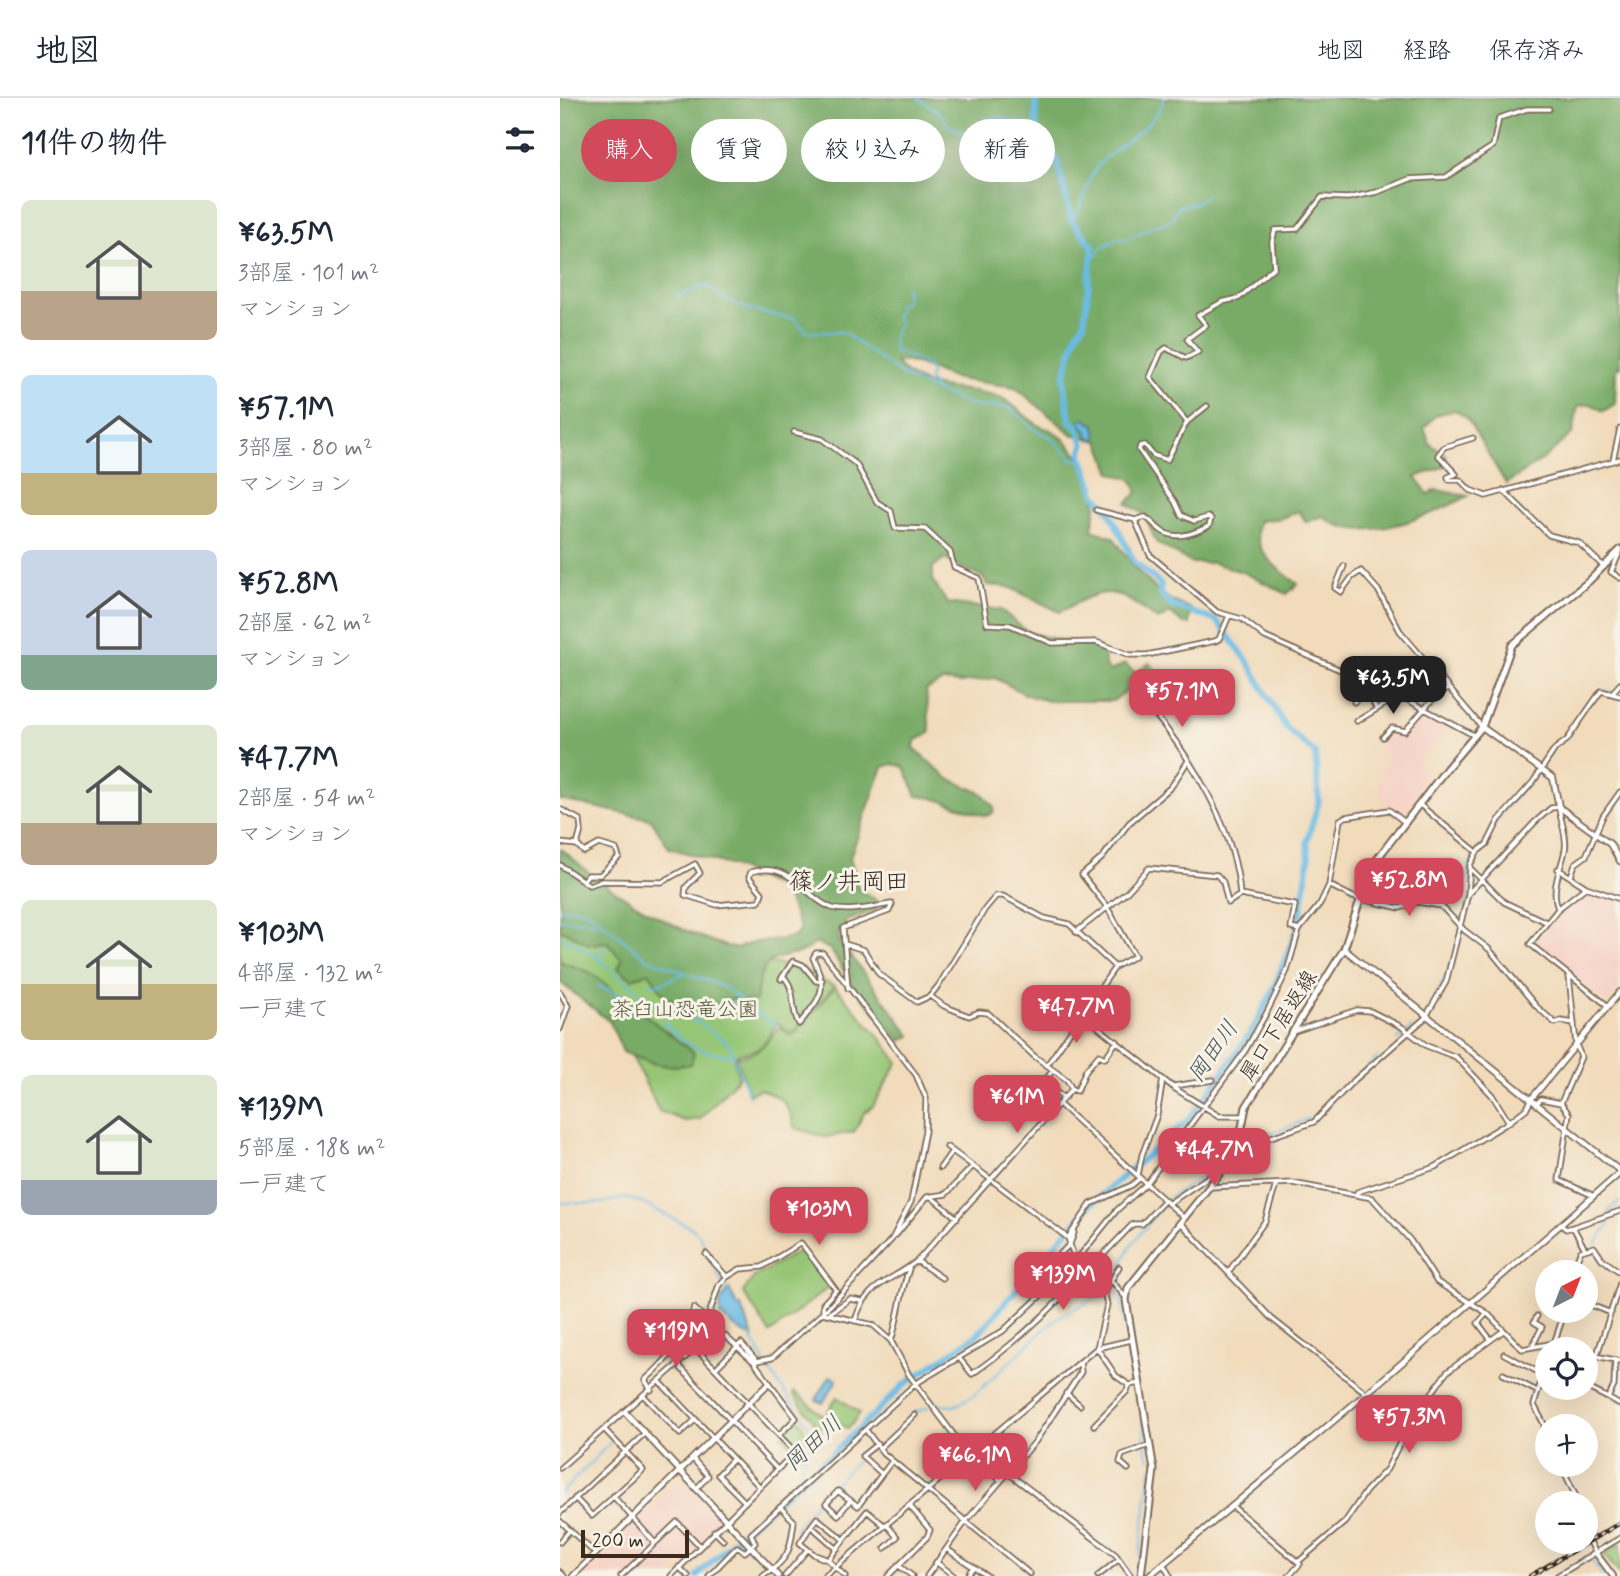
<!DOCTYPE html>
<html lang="ja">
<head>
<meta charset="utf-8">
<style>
  :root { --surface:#fff; --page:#f2f2f3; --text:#1f2937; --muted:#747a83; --line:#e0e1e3; --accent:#d1495b }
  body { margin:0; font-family:Mynerve,"Klee One",sans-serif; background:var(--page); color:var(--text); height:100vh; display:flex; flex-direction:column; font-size:26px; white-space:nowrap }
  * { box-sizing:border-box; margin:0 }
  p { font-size:23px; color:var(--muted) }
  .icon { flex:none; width:38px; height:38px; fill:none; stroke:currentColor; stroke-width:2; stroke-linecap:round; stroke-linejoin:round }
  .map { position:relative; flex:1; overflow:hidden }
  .sheet { display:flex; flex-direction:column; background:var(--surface); width:560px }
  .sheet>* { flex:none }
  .hud { position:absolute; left:21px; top:21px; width:665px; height:63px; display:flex; gap:14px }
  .needle { width:46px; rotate:42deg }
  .fabs { position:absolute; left:975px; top:1162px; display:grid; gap:14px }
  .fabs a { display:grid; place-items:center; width:63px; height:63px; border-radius:50%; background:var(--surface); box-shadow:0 7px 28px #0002; font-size:35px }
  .scale { position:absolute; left:21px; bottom:18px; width:108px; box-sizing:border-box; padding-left:7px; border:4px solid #3b2a1e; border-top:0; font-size:19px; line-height:24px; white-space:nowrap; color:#3b2a1e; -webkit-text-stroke:5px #f7f3e8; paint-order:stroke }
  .price { position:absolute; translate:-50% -60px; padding:0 16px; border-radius:14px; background:var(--accent); color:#fff; font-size:23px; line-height:46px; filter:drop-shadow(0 2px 4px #0008) }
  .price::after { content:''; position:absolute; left:50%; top:42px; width:21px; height:16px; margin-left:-10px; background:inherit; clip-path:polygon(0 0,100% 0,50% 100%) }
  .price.on { background:#222; color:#fff }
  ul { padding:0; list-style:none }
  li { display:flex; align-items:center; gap:21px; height:175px; padding:0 21px }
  li span { display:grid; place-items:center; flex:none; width:196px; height:140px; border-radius:10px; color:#555 }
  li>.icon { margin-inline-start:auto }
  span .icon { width:84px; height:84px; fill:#fffc; stroke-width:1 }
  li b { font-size:30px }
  h2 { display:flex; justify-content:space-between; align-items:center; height:84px; padding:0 21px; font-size:30px }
  .pill { padding:0 24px; border-radius:32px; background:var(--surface); box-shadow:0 7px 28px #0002; font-size:24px; line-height:63px }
  .pill.on { background:var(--accent); color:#fff }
  header { display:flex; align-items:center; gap:42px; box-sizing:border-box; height:98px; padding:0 35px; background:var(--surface); border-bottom:2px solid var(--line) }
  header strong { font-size:33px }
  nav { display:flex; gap:38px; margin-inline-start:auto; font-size:24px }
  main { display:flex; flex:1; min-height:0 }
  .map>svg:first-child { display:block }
</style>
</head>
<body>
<header>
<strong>地図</strong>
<nav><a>地図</a><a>経路</a><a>保存済み</a></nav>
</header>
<main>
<section class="sheet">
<h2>11件の物件<svg class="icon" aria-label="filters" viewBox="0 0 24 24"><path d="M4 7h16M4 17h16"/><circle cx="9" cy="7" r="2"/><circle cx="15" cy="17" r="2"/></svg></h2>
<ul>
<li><span style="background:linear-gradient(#dfe7d0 65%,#b9a48a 0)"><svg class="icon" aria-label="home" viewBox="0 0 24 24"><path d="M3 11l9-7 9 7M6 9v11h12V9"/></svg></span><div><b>¥63.5M</b><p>3部屋 · 101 m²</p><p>マンション</p></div></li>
<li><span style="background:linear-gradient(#bfe0f5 70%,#c2b280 0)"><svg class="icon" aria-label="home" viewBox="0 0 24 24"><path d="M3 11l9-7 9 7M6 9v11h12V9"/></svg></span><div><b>¥57.1M</b><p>3部屋 · 80 m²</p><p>マンション</p></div></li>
<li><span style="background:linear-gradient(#c9d6e8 75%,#7fa58c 0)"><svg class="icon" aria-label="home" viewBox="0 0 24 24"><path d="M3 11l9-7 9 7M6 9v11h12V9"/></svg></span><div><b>¥52.8M</b><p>2部屋 · 62 m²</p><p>マンション</p></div></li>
<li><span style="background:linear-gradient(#dfe7d0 70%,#b9a48a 0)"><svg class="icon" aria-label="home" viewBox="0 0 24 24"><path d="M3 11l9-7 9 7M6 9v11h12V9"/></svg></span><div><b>¥47.7M</b><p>2部屋 · 54 m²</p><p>マンション</p></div></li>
<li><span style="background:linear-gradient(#dfe7d0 60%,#c2b280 0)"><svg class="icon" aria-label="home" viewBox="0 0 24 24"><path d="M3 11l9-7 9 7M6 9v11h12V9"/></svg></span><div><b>¥103M</b><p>4部屋 · 132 m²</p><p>一戸建て</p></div></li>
<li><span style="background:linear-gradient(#dfe7d0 75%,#9aa5b1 0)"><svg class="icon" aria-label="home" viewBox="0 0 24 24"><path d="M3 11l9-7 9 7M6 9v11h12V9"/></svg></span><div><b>¥139M</b><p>5部屋 · 188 m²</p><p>一戸建て</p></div></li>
</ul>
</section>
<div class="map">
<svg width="1060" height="1478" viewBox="0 0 1060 1478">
  <rect width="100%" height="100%" fill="#f7f3e8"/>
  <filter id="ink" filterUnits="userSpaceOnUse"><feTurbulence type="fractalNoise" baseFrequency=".0143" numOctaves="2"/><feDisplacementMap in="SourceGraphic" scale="14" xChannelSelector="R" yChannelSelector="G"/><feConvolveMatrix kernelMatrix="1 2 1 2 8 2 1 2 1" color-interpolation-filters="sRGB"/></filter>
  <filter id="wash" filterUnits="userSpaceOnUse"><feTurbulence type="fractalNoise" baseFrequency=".00686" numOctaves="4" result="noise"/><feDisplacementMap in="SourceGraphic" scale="28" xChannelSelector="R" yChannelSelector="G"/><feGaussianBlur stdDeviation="1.57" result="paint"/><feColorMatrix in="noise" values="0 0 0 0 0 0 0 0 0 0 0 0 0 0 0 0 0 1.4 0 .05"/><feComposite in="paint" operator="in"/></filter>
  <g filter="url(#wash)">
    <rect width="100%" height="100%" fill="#f1dbbb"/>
    <!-- built -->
    <path fill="#f6d2c5" d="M866 615 890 628 857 668 873 682 846 721 827 706 819 693 820 673 829 659 816 649 833 632 840 636Z
      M1026 791 1060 803V889L1047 905 972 846 1005 807Z
      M121 1381 160 1422 109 1478H20Z"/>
    <!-- green -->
    <path fill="#96c675" stroke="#68784a" stroke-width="2" d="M0 770 131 840 209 865 235 868 274 888 232 936 217 925C204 949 202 952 177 956L174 961 179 979 140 1021 125 1023 99 1013 59 932 0 877Z
      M275 889 323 943 338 964 313 1008 304 1015 294 1034 265 1039 235 1030C227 1003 225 1002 200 991L189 996 176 959C200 956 205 947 219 929L232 938Z
      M241 1152 269 1189 210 1235 183 1194 194 1179Z
      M235 1294 266 1320 258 1335 253 1322 233 1296Z
      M277 1299 300 1315 288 1331 267 1315Z
      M238 1320C249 1334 245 1342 241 1358L222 1338Z
      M1060 1445V1476L1044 1457Z"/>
    <!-- forest -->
    <path fill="#78ab66" stroke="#5a6a42" stroke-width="2" d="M0 0H1060V270L1056 269 1055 306 1043 313 1031 306 1018 308 1013 335 983 361 946 386 907 320 895 312 876 317 864 330 870 346 887 358 883 369 856 379 868 396 877 392 908 398C872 417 798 450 763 418L746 424 739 413 721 420 699 423C688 451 719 472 738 486L727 496 685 475 654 465H632L596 444 585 417 567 405 578 394 572 381 552 375 539 343 512 336 455 289 397 281 357 265 335 263C361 299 402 285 439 299 453 304 464 319 478 327 482 330 488 330 493 333 515 346 535 380 536 405 536 414 533 424 532 432L553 439 575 470 595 490 612 503 631 511 629 526H623L610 515 598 522C552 489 550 486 500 514L449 489 428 487 421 478 384 461 373 469V483L387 505 441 512 469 535 539 550 544 555 545 568 550 573 565 566 576 575 589 565 599 577 596 586 569 591 553 603H488L467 597 435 580 400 585 383 583 366 592 370 635 355 643 354 650 387 680 422 695 434 709 433 715 426 718 373 700 357 698 344 669 333 666 323 669 290 759 298 790 317 803 316 812 286 823 278 841 351 938 341 943 297 894 270 851 256 845C225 871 202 841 196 903L165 901 150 915 105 899 89 874 72 881 58 870 62 862 47 844 29 846 0 831V751C4 752 28 775 37 781 81 811 125 837 176 851 199 839 212 846 236 838L240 830 223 791 173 768 109 750 91 721 0 702Z
      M0 863 31 875 134 955 131 966C106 972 86 964 63 954L50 924 0 884Z"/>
    <!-- water -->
    <path fill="#6abce5" stroke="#527382" stroke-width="2" d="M524 321 535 327 537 340 532 342 519 322Z
      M169 1191 178 1209 181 1208 193 1239 180 1233 160 1217V1204Z
      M270 1278 277 1282 263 1305 256 1302Z"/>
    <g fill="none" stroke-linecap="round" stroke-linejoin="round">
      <!-- stream -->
      <path stroke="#6abce5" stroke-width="2" d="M358 0C369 9 382 11 386 26L404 35 416 30 424 21 440 19 476 29
        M512 123C526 107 526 80 540 65 562 42 594 32 604 0
        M531 159 536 158 540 150 559 140 566 142C580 135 595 126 610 123L618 109 637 104 648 96
        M346 189V202L339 208 336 220 339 225 333 240 334 253C349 256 356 263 369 269L371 276 368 280 376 293
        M116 199 146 187C169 209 203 216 234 220L247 234H283L339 275 376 293 414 308 448 309 477 333 489 338 512 361 524 364
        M1041 592 1059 596
        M1004 642 1011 633
        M980 667 992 653
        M917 751 925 745 941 715 975 676
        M905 801 908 771 913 755
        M0 811 14 810 29 814 86 860 164 889 215 928
        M0 821 44 824
        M0 838 30 854 92 904 140 925 169 946 174 957C141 957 124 946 102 923
        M42 857V848
        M91 886H100L123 876
        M38 888 68 899
        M878 895 886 878
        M163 909 173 905 185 912 193 910
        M838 942 852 929
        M175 960 189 998
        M781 993 818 959
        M686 1046 758 1017
        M0 1105H41L65 1100 80 1104 132 1130 140 1138 148 1156
        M1035 1147 1049 1126V1112L1060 1103
        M152 1164 167 1194
        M560 1170 572 1146 603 1107 612 1098 653 1073 673 1052
        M550 1189 557 1175
        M555 1189 561 1200 568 1240
        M190 1237 209 1272 249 1328 251 1344 233 1391
        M569 1246 573 1289 580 1306
        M374 1306 394 1308 413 1298 497 1220 544 1195
        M583 1322 586 1353 590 1361
        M344 1325 353 1315 369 1309
        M981 1340 987 1352
        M1005 1380 1017 1405
        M0 1396 51 1344
        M235 1431 254 1406 297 1363
        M1026 1442V1443
        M1031 1460 1043 1478
        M577 1478 591 1370"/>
      <!-- river -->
      <path stroke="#6abce5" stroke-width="6" d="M137 1478 188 1429 279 1350 345 1286 417 1237 531 1106 628 1022 646 999 693 931 711 897 739 826 749 761 747 743 759 703 755 655 726 630 687 562 657 523 611 507 600 496 601 487 574 463 549 413 536 397 521 356 524 347 521 338 517 328 510 323 504 281 516 237 524 225 533 148 512 123 497 63 476 29V0"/>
    </g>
  </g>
  <g filter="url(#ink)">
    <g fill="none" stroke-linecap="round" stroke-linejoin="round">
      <defs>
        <path id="minor" d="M627 324 590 279 601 254 606 250 626 260 638 254 627 241 646 227 638 217 662 204 679 200 714 169 712 144 715 132 737 131 762 99 788 100 817 94 850 81 886 79 933 48 939 20 967 11H989
          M234 334 262 341 296 366 317 404 331 413 335 430 365 431 390 454 394 469 419 480 427 526 450 527 492 545 536 544 570 557H587L655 543 659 541 669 518
          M913 340 884 349 878 357 896 376 888 379 889 382H900L910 392 926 398 1060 361
          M1053 362 1060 331
          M943 392 989 437 1019 445 1044 469
          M536 412 575 422 590 457 657 514 682 521 705 539 840 598 915 638
          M575 422 585 419C591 422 593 426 598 430 613 444 633 436 649 428L651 421 648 419 634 423 621 417 615 404 579 352 580 348 585 347 593 357 607 362 627 324 647 308
          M1060 454 1051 474 1060 480
          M784 468 775 490 781 494 792 479 801 473 818 492 840 533 922 629
          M1052 595 1060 586
          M841 598 871 579H879
          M794 604 813 587
          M816 610 813 604 829 593
          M594 615C634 664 676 734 680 797
          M797 623 839 598
          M823 639 832 630 845 633 879 594 889 591
          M860 707 917 754 927 746 939 722 973 684 995 651 1007 642 1041 593 1060 598
          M0 711 20 722 21 732 17 747 24 754 39 746 56 751 59 759 40 777H28L23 783
          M0 745 17 747
          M0 767 29 787 42 783 102 784 135 766 140 775 126 789 125 797 157 807 199 803 202 795 189 779 191 774C233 762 244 800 272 810 289 815 315 808 332 806L329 813 283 830 288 890
          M910 770 944 804 986 824
          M998 771 1026 789
          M1011 778 1015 766 1026 758 1043 718 1060 694
          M769 787 793 799 840 810 858 804 881 808 904 832 929 851 976 908 995 925 1001 923 1014 925
          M908 796 910 767 917 754
          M516 834 567 794 589 770 657 777 663 784 668 805 680 797 735 807 731 830 739 832
          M285 846 304 852 319 876 357 904 370 898 379 887 425 811 436 798H443L484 820 509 826 555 869
          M221 881 233 863 243 867 256 883 262 882
          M0 894 8 908 0 931
          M370 898 384 908 409 918 419 914 428 915 474 958 507 982 512 991
          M1048 908 970 846 998 811 1026 789 1060 801
          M525 913 538 929 614 990 659 1018H683
          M735 933 797 912 810 913 842 929 867 948 896 959 932 997 949 1024
          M487 967 555 869 575 858 547 809 522 777 542 760 569 725 611 689 628 663
          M493 972 483 985 504 1000
          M614 988 653 982
          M977 1005 981 1001 1001 1005 1009 1016 999 1082 1034 1098
          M1001 1005 1021 959 1016 946 1009 878
          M500 1007 623 1119
          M387 1049 413 1068
          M380 1070 392 1053
          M578 1077 582 1057 597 1017 603 981
          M650 1089 732 1085 812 1100 850 1142 877 1184 927 1215 962 1251 994 1245 1012 1251
          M797 1094 875 1069 949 1024 967 1010 972 1000
          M370 1098 397 1120
          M608 1106 657 1073 677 1051 754 1024 790 986 865 920 886 884 908 796 975 724 991 710 999 709C1000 722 1008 739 1005 752 1001 772 990 790 998 811
          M620 1124 711 1220 806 1295
          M1001 1127 1006 1131 1013 1129 1060 1113
          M1013 1129 1025 1151
          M336 1137 367 1099 386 1096 413 1068 508 1140 515 1162
          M508 1140 531 1106 572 1087 580 1080
          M146 1156 167 1179 180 1171 202 1169 241 1145 276 1192 263 1206V1215
          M357 1163 382 1180
          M510 1170 539 1196 547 1190 559 1169
          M669 1173 705 1123 716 1087
          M1010 1174 1021 1153 1034 1149 1042 1161 1060 1174
          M552 1183 566 1200
          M470 1186 510 1146 514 1135
          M544 1192 547 1207 537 1250 556 1278 569 1287 580 1285
          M1026 1205 1051 1215
          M134 1210 194 1264 236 1320 219 1337
          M263 1215 313 1227 331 1243 349 1277 409 1357
          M270 1215 290 1201 302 1203
          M927 1215 918 1225 931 1242
          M147 1222 159 1187 167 1179
          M295 1223C305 1185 332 1184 358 1162L504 1000 512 991 517 993 526 972 539 957 545 960 557 943
          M331 1243C339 1219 340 1196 349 1171
          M973 1247 982 1229 974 1224 977 1218
          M992 1251 1005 1213
          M944 1256 982 1276
          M1026 1256 1060 1263
          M399 1260 412 1276C472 1235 522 1178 573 1126H582L604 1103
          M1036 1260 1060 1185
          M987 1263 974 1307 984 1326V1342L987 1347
          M1055 1263 1054 1288 1048 1300 1060 1307
          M119 1268 217 1371
          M156 1270 181 1245 197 1263 212 1260 270 1208 332 1141 351 1104 365 1033 366 1000 356 977 263 855H256L253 860C269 892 261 899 239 926 229 909 238 893 223 878
          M943 1276 977 1293
          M100 1284 199 1388
          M1026 1289 1048 1300
          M91 1292 85 1282C108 1262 127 1239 134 1210
          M506 1295 520 1307
          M84 1298 120 1336 135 1322
          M534 1327 567 1293 569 1287
          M306 1332 323 1355 470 1476
          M317 1346 302 1358 322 1376
          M320 1350 355 1317
          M407 1359 414 1364 420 1363 441 1383
          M133 1361 148 1378 136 1391
          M173 1361 158 1377 184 1403
          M1001 1367 1019 1405
          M0 1370 136 1250
          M568 1371 560 1364 562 1357 589 1347
          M448 1375 556 1457 571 1478
          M53 1398 95 1445
          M15 1400 32 1418 83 1372 45 1332
          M290 1403 278 1417 266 1406 278 1393 298 1408 332 1363
          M672 1408 738 1464 785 1424 806 1393 827 1371 848 1328 887 1274 943 1233
          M0 1415 85 1335
          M0 1423 36 1456
          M251 1428 240 1445 255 1457 268 1462
          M154 1433 163 1442
          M1026 1435 1035 1454
          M0 1444 10 1432
          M276 1450 251 1428 257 1420 283 1441
          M325 1450 337 1439 326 1426
          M388 1452 427 1478
          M376 1464 394 1478
          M603 1466 610 1478
          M338 1467 352 1478
          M119 1469 128 1478
          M0 1474 4 1478
          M61 1478 117 1424 140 1448
          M111 1478 235 1354 123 1237
          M149 1478 177 1449 185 1454 195 1445 191 1436 355 1286 443 1233 510 1170 557 1112 587 1085 685 953 707 914 727 873 739 832 760 806 769 787 780 722 785 719 829 712 846 725
          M203 1478C230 1461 230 1452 234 1423L220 1409
          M225 1478 247 1452
          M265 1478 520 1264 537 1250 571 1242
          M285 1478 268 1462 307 1413 325 1428
          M328 1478 367 1439 370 1432 349 1407
          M367 1478 406 1423 475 1344 521 1274 520 1264
          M407 1478 413 1469
          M538 1478 558 1462
          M729 1478 740 1466
          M997 1478 1060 1440"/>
        <path id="tertiary" d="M922 629 993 680 999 709 1050 746 1060 763
          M784 851 1060 1073
          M972 1000 1060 894
          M65 1314 218 1478
          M1035 1454 1053 1478
          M13 1478 209 1285
          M589 1478 821 1283 1060 1075"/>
        <path id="secondary" d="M581 1478 594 1372 566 1202 568 1190 677 1054 686 1009 784 851 811 769 887 670 922 629 952 547 1029 483 1060 452"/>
      </defs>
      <!-- minor casing -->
      <use href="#minor" stroke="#7b6855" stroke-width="7"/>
      <!-- tertiary casing -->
      <use href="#tertiary" stroke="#7b6855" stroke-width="8"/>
      <!-- secondary casing -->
      <use href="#secondary" stroke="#7b6855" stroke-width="9"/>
      <!-- minor -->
      <use href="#minor" stroke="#fff" stroke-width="3.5"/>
      <!-- tertiary -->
      <use href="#tertiary" stroke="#fff" stroke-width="4.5"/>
      <!-- secondary -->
      <use href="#secondary" stroke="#fff" stroke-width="5"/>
      <defs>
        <path id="rail" d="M970 1478 1060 1425"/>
      </defs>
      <!-- rail casing -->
      <use href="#rail" stroke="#3b2a1e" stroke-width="4.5"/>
      <!-- rail -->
      <use href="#rail" stroke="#f7f3e8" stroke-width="2" stroke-dasharray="5" stroke-linecap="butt"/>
    </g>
  </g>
  <g text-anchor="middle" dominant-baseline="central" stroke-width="6" stroke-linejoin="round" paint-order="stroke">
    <!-- park labels -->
    <g font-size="21" fill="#565938" stroke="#f7f3e8">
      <text x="125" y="912">茶臼山恐竜公園</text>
    </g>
    <!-- street labels -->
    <g font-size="21" fill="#3b2a1e" stroke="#f7f3e8">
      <text transform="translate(719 928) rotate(-58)">犀口下居返線</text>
    </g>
    <!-- water labels -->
    <g font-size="23" font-style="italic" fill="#49565a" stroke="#f7f3e8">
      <text transform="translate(654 954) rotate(-55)">岡田川</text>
      <text transform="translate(254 1346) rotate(-43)">岡田川</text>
    </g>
    <!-- quarter labels -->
    <g font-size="24" fill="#3b2a1e" stroke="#f7f3e8">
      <text x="289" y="784">篠ノ井岡田</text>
    </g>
  </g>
</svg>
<div class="fabs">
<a><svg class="needle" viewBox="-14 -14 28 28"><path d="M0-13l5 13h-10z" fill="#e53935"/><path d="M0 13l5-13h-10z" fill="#747a83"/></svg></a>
<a><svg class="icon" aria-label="locate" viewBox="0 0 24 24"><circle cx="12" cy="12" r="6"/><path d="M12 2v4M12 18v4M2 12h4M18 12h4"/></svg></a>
<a>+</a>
<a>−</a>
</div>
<div class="scale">200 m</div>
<b class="price on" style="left:833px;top:618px">¥63.5M</b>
<b class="price" style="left:622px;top:631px">¥57.1M</b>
<b class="price" style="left:849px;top:820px">¥52.8M</b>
<b class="price" style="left:516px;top:947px">¥47.7M</b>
<b class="price" style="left:457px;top:1037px">¥61M</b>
<b class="price" style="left:654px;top:1090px">¥44.7M</b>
<b class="price" style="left:259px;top:1149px">¥103M</b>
<b class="price" style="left:503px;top:1214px">¥139M</b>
<b class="price" style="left:116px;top:1271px">¥119M</b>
<b class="price" style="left:849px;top:1357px">¥57.3M</b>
<b class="price" style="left:415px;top:1395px">¥66.1M</b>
<div class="hud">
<a class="pill on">購入</a>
<a class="pill">賃貸</a>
<a class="pill">絞り込み</a>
<a class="pill">新着</a>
</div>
</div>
</main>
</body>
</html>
